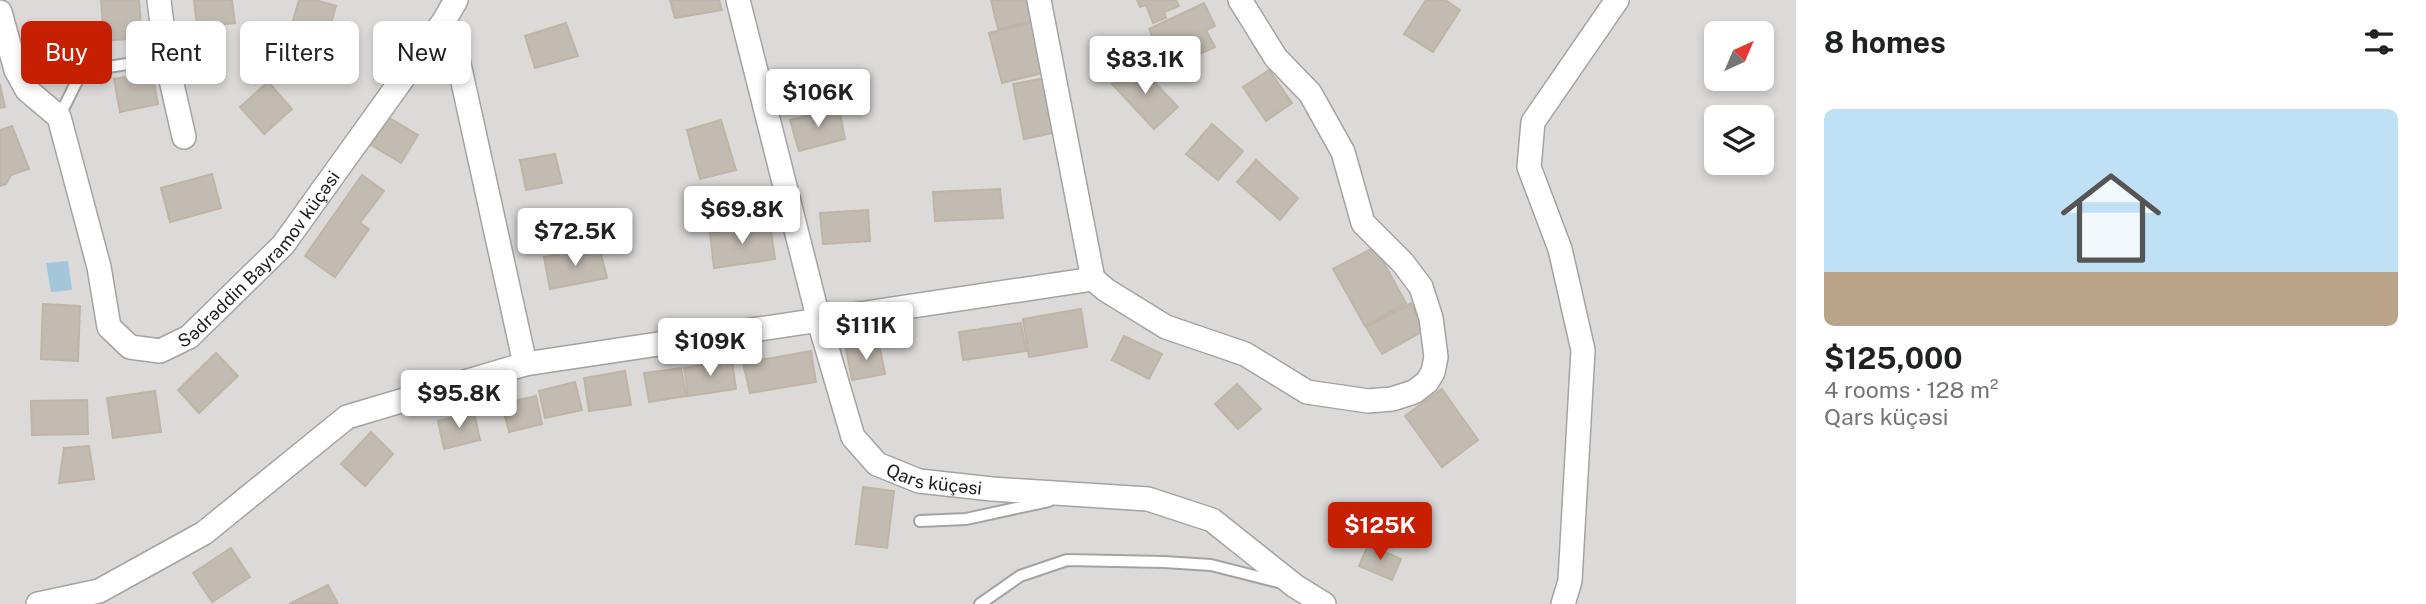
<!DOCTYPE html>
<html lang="en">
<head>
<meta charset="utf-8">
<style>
  :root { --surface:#fff; --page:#f6f6f6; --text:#202124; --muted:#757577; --accent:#c61f02 }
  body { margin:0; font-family:"Public Sans",sans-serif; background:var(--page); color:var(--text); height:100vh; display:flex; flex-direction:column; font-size:26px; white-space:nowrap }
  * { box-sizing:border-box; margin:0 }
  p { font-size:23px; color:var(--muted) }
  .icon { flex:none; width:38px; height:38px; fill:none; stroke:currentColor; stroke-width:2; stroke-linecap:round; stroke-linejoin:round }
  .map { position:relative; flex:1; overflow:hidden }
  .panel { display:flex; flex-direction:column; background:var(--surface); width:630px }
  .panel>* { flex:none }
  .banner { position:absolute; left:21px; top:21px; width:665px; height:63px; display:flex; gap:14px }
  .needle { width:46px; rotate:44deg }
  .tools { position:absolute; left:1704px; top:21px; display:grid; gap:14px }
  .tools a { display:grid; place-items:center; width:70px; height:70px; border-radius:10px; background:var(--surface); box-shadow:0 4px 10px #0003; font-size:35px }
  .price { position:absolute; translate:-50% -60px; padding:0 16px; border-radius:7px; background:#fff; color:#222; font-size:23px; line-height:46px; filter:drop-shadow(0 2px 4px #0008) }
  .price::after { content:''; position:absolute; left:50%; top:42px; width:21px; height:16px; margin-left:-10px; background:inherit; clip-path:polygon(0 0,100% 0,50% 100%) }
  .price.on { background:var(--accent); color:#fff }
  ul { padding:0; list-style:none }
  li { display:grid; align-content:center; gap:14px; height:371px; padding:0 28px }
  li span { display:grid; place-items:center; height:217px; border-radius:10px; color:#555 }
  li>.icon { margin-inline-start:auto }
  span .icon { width:126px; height:126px; fill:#fffc; stroke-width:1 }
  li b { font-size:30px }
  h2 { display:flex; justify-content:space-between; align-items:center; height:84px; padding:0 28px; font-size:30px }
  .pill { padding:0 24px; border-radius:10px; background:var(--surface); box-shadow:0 4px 10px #0003; font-size:24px; line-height:63px }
  .pill.on { background:var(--accent); color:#fff }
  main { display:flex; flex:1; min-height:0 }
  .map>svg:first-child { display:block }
</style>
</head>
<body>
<main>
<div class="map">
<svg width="1796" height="604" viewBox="0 0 1796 604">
  <rect width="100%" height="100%" fill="#eeece2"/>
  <!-- residential -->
  <path fill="#dbdad9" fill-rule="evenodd" d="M0 0H1796V604H0ZM1717 33H1762V79H1717ZM1717 117H1762V163H1717Z"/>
  <!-- water -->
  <path fill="#a3c6db" d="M68 261 72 290 51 292 46 263Z"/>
  <!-- building -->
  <path fill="#c2bbb2" stroke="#bfb4a5" stroke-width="2" d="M101 0H139L142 38 104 41Z
    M194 0H232L235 23 197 27Z
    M299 0H315L336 6 323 51 287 41Z
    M670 0H719L722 10 675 18Z
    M991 0H1027L1032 21 998 29Z
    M1137 0H1176L1179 6 1164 12 1166 18 1153 23 1146 5 1140 7Z
    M1426 0H1445L1460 10 1433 52 1404 34Z
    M1204 3 1215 26 1206 30 1215 47 1167 69 1149 29Z
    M1033 22 1047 72 1002 83 989 33Z
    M566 23 578 56 535 68 525 36Z
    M1136 63 1178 107 1154 129 1112 84Z
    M1269 70 1292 103 1266 121 1243 87Z
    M152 72 158 104 120 112 114 79Z
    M1046 78 1057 132 1024 139 1013 84Z
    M268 82 292 109 264 134 240 107Z
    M0 84 5 107 0 108Z
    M839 108 845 139 799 151 790 120Z
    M388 117 418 135 401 163 371 145Z
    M721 120 736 170 700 179 687 130Z
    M1212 124 1243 151 1218 180 1186 154Z
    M12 126 29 169 11 175 6 184 0 186V130Z
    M555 154 562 183 526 190 520 160Z
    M1256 160 1298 198 1280 220 1237 182Z
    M212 174 221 208 170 222 161 188Z
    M362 175 384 191 360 223 369 229 335 277 305 256Z
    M1000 189 1003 218 935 221 933 192Z
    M868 210 870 241 823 244 820 213Z
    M770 224 775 259 714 268 710 233Z
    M599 246 607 278 550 289 544 257Z
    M1375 247 1406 303 1365 326 1333 269Z
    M1411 303 1425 330 1382 354 1366 327Z
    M43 304 80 306 78 361 41 359Z
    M1081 309 1087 347 1029 357 1023 319Z
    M1021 323 1026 351 963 360 959 332Z
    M1124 336 1162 354 1149 379 1112 360Z
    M879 343 885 374 852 380 846 349Z
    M811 351 816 382 750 393 743 363Z
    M216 353 238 376 199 413 178 390Z
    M732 360 736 389 688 396 684 368Z
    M681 368 686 396 649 402 644 373Z
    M625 371 631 405 589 411 584 378Z
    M575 382 582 410 545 418 539 391Z
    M1237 384 1261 409 1238 429 1215 404Z
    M1442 389 1478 440 1442 467 1405 416Z
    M155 391 161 432 113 438 107 398Z
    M536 396 542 424 509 432 502 404Z
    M87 400 88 434 32 435 31 401Z
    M474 412 480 440 444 449 438 421Z
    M371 432 393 454 365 486 341 464Z
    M89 446 94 479 59 483 64 448Z
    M863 487 894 491 887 548 856 544Z
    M1368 545 1401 559 1392 580 1359 566Z
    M231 548 250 577 212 602 193 573Z
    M328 585 338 604H289Z"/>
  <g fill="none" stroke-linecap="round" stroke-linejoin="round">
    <defs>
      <path id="lane" d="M59 117 82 71 166 58
        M920 521 966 519 1049 501
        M980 604 1020 576 1067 560 1164 562 1211 565 1282 583"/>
      <g id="street">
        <path d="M159 0 166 58 184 137"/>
        <path id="s1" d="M738 0 819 321 853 437 877 464 919 481 992 489 1148 499 1212 520 1295 586 1324 604"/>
        <path d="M1039 0 1093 279 1106 290 1166 327 1245 354 1307 392 1368 401 1392 399 1414 392 1427 382 1433 372 1436 357 1431 318 1421 287 1403 263 1363 223 1343 152 1310 93 1276 58 1240 0"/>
        <path id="s2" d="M0 12 16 70 27 90 59 117 99 267 109 327 130 347 160 351 189 337 283 245 444 21 456 0"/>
        <path d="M444 21 459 64 525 364"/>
        <path d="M38 604 99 591 204 533 347 417 525 364 1093 279"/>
        <path d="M1563 604 1570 581 1583 350 1560 249 1529 167 1533 122 1617 0"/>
      </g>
    </defs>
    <!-- lane casing -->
    <use href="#lane" stroke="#a3a3a3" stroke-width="14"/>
    <!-- street casing -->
    <use href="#street" stroke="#a3a3a3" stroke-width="26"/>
    <!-- lane -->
    <use href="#lane" stroke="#fff" stroke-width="10"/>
    <!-- street -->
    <use href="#street" stroke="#fff" stroke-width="23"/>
  </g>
  <g text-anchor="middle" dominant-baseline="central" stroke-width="5" stroke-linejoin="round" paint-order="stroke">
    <!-- street labels -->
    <g font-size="18" fill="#1c1c1c" stroke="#fff">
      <text stroke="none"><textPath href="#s2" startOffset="537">Sədrəddin Bayramov küçəsi</textPath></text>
      <text stroke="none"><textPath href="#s1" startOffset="548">Qars küçəsi</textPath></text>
    </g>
  </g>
</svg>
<div class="tools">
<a><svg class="needle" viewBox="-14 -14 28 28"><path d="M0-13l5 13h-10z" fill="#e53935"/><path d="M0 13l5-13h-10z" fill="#757577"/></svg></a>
<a><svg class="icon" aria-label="layers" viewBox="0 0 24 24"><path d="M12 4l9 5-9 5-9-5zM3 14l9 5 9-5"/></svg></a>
</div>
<b class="price" style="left:1145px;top:96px">$83.1K</b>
<b class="price" style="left:818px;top:129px">$106K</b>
<b class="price" style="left:742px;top:246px">$69.8K</b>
<b class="price" style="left:575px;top:268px">$72.5K</b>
<b class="price" style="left:866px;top:362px">$111K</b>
<b class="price" style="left:710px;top:378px">$109K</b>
<b class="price" style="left:459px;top:430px">$95.8K</b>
<b class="price on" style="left:1380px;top:562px">$125K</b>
<div class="banner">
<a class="pill on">Buy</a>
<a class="pill">Rent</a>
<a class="pill">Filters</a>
<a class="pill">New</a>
</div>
</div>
<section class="panel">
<h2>8 homes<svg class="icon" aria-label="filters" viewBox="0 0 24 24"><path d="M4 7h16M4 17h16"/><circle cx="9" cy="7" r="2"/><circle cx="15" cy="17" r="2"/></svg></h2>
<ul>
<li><span style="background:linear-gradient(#bfe0f5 75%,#b9a48a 0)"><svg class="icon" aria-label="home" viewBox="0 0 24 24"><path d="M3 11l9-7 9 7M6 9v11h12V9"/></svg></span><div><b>$125,000</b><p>4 rooms · 128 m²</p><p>Qars küçəsi</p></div></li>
</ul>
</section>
</main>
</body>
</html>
